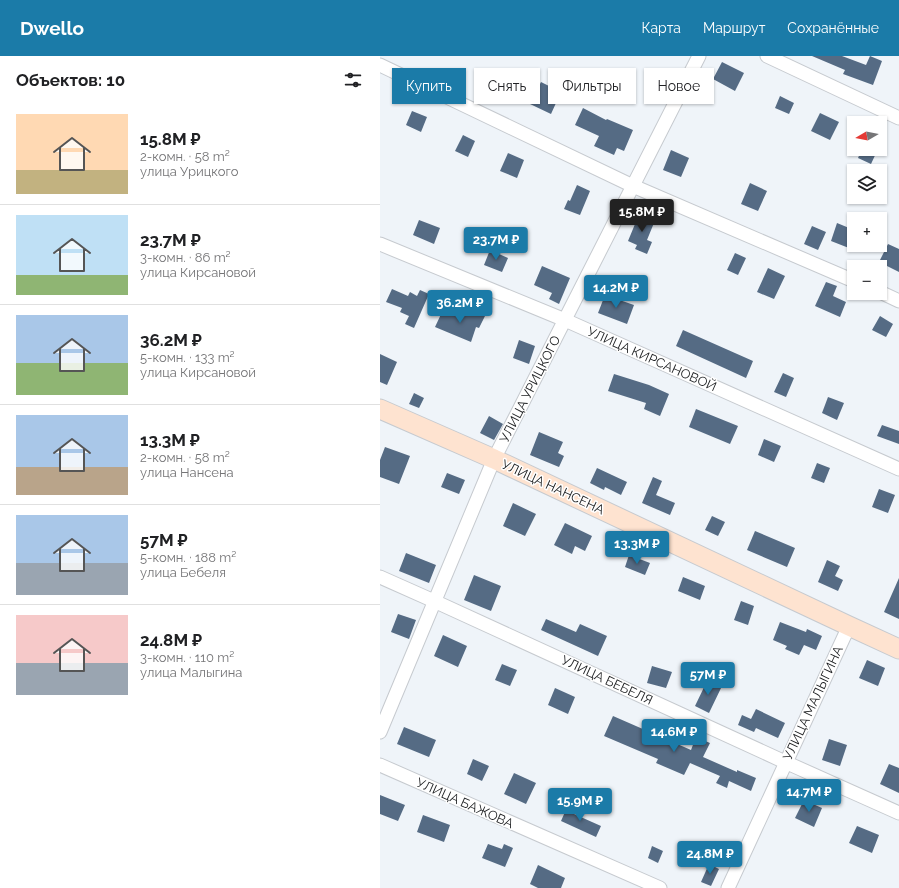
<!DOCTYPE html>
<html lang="ru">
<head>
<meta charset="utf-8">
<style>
  :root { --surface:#fff; --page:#f6f6f6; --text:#202124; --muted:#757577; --line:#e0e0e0; --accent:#1b7ba8 }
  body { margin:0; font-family:Raleway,sans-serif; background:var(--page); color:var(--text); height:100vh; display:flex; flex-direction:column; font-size:15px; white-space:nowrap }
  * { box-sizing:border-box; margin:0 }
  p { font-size:13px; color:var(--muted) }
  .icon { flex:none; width:22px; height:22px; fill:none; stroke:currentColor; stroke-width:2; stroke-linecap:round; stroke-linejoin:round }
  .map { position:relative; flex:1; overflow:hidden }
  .drawer { display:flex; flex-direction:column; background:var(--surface); width:380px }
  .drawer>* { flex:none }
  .banner { position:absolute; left:12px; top:12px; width:380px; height:36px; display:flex; gap:8px }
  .needle { width:26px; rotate:260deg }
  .buttons { position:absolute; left:467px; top:60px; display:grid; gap:8px }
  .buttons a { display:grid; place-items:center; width:40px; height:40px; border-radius:0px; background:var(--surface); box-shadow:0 1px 3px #0004; font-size:20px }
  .price { position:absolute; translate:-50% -34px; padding:0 9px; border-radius:4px; background:var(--accent); color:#fff; font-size:13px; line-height:26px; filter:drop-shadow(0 1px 2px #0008) }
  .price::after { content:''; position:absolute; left:50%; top:24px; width:12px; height:9px; margin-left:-6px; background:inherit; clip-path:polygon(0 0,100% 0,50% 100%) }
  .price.active { background:#222; color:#fff }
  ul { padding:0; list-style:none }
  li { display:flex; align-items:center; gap:12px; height:100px; padding:0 16px }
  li+li { border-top:1px solid var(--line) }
  li span { display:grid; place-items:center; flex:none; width:112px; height:80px; border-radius:0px; color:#555 }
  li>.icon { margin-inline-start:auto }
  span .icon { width:48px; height:48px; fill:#fffc; stroke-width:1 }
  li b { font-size:17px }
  h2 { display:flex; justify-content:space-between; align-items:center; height:48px; padding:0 16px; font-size:17px }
  .pill { padding:0 14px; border-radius:0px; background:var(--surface); box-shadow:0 1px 3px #0004; font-size:14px; line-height:36px }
  .pill.active { background:var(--accent); color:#fff }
  header { display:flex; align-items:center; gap:24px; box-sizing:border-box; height:56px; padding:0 20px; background:var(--accent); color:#fff }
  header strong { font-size:19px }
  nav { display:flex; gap:22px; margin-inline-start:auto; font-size:14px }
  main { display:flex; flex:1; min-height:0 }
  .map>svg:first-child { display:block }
</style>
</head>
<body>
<header>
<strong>Dwello</strong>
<nav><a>Карта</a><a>Маршрут</a><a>Сохранённые</a></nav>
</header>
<main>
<section class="drawer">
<h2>Объектов: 10<svg class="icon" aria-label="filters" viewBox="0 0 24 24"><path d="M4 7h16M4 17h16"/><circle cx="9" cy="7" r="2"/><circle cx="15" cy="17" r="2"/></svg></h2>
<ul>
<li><span style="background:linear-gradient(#ffd9b3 70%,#c2b280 0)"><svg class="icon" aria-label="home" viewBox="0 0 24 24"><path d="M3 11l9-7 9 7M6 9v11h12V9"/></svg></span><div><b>15.8M ₽</b><p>2-комн. · 58 m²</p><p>улица Урицкого</p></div></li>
<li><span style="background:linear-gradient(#bfe0f5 75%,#8fb573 0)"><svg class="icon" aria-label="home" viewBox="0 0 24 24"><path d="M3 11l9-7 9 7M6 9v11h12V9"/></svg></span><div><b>23.7M ₽</b><p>3-комн. · 86 m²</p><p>улица Кирсановой</p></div></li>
<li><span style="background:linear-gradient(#a9c7e8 60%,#8fb573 0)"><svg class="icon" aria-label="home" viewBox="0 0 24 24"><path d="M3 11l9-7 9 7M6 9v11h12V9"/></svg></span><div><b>36.2M ₽</b><p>5-комн. · 133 m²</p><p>улица Кирсановой</p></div></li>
<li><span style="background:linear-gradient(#a9c7e8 65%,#b9a48a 0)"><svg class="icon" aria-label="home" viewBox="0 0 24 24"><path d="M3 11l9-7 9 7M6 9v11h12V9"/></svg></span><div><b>13.3M ₽</b><p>2-комн. · 58 m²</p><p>улица Нансена</p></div></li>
<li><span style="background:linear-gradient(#a9c7e8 60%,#9aa5b1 0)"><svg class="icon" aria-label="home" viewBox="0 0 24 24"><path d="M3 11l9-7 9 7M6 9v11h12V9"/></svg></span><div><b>57M ₽</b><p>5-комн. · 188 m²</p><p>улица Бебеля</p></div></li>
<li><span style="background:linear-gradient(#f6c9c9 60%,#9aa5b1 0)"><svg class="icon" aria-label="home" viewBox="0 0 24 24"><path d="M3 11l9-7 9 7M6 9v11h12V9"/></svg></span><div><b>24.8M ₽</b><p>3-комн. · 110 m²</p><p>улица Малыгина</p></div></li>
</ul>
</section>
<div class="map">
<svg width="519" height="832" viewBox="0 0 519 832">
  <rect width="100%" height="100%" fill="#eff4f9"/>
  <!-- building -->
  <path fill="#556b84" d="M432 0H462L486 9 490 0 502 5 493 29 463 18 465 14Z
    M342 6 364 17 355 35 333 23Z
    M113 15 130 24 123 36 106 26Z
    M161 26 181 36 171 58 150 48Z
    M400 40 414 47 409 58 395 52Z
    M203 52 226 64 227 63 253 74 244 95 237 92 234 99 214 90 219 80 195 69Z
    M32 55 47 61 41 76 26 69Z
    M440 57 459 66 450 84 431 75Z
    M83 79 95 85 88 101 75 95Z
    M482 93H498L491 108 478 102Z
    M291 94 309 102 301 121 283 114Z
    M128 97 144 104 137 122 120 115Z
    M370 127 387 135 378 155 361 148Z
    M197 129 210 135 200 159 184 153 188 144 190 145Z
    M260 156 276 162 267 184 272 186 267 198 255 193 257 189 248 185Z
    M39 164 60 172 54 188 33 179Z
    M457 167 474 174V194L451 185Z
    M432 170 446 176 438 194 424 188Z
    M508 188 519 193V216L499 206Z
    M110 194 128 202 122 216 104 209Z
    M355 197 366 202 358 219 347 214Z
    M162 210 190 222 179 248 169 243 172 237 154 229Z
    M388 212 405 220 394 243 377 236Z
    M446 226 457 230 453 240 466 246 460 261 435 250Z
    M12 233 28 240 30 236 37 240 40 234 49 238 34 272 25 268 29 260 20 256 22 252 6 246Z
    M225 239 254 249 247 268 218 257Z
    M88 253 105 260 99 272 96 271 91 286 55 271 63 254 75 258 77 256 85 258Z
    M500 260 513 268 506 281 492 274Z
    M303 274 373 305 366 322 296 290Z
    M139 284 155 290 149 308 133 302Z
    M0 298 17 306 7 329 0 326Z
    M403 317 414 322 406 341 394 336Z
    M234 318 269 329 289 338 280 360 264 353 266 347 228 335Z
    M34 337 44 342 39 352 29 348Z
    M448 341 464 347 457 364 442 357Z
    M316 353 358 370 350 388 309 371Z
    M109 360 123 368 114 384 100 377Z
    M502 369 519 375V388L497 380Z
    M159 376 183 386 178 397 184 400 179 411 150 399Z
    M384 383 401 390 394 406 378 399Z
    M5 391 30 400 19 428 0 421V404Z
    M437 407 450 412 444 427 431 422Z
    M217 412 247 426 241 439 225 431 224 434 210 427Z
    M67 417 85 424 79 438 61 431Z
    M273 421 282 425 276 439 295 447 290 459 262 447Z
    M499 433 515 439 508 457 492 451Z
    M133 447 156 458 145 480 123 470Z
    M332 460 345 466 338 480 325 474Z
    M185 467 212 480 205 495 195 490 192 498 174 489Z
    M375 475 415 492 407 511 367 494Z
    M26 497 56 509 49 527 19 515Z
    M249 499 270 507 265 519 245 511Z
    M447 504 460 510 455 520 463 524 458 535 438 526Z
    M94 519 121 530 111 555 84 544Z
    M303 521 325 530 320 544 298 535Z
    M519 522V563L504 556Z
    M361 545 374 550 368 569 354 564Z
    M18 558 36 564 29 583 11 576Z
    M166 563 196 576 200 568 227 580 218 600 161 574Z
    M400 566 426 576 427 573 442 580 436 594 424 589 419 599 405 593 407 590 393 584Z
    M63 579 87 590 78 611 54 600Z
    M487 604 505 612 498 630 479 622Z
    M122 608 137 614 130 630 115 624Z
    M272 610 292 616 286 632 267 627Z
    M328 623 342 630 329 657 315 650Z
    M175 632 195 641 188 658 168 649Z
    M376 653 405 667 398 682 376 672 374 676 358 669 362 659 371 663Z
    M233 660 311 694 316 681 330 687 323 701 357 716V714L376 722 371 735 349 725 347 732 336 727 340 720 310 707 304 719 276 707 278 703 224 680Z
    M24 671 56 684 49 701 17 688Z
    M449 683 467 689 460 710 442 704Z
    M93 703 109 710 102 725 87 718Z
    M509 708 519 712V737L500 728Z
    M134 717 156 727 146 748 124 738Z
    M0 739 25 749 18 765 0 758Z
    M424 744 442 752 434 771 415 762Z
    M189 747 197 750 194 758 221 770 216 781 181 765Z
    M43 759 70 769 64 786 37 776Z
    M477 770 499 779 492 797 469 787Z
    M108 788 122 793 124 788 133 792 125 811 102 802Z
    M272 790 283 795 278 807 268 802Z
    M329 808 339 813 331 830 321 826Z
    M158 809 185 822 181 832H158L150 828Z"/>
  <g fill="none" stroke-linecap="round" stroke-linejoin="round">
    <defs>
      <path id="street" d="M387 0 519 62
        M0 9 253 130 474 225
        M0 188 185 264 519 413
        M500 236 519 245
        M0 521 54 545 405 706 519 757
        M0 676 114 403 319 0
        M0 709 280 832
        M348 832 469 570"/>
      <path id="secondary" d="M0 353 114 403 469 570 519 593"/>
    </defs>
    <!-- street casing -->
    <use href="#street" stroke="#c6cacf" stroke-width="15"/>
    <!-- secondary casing -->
    <use href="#secondary" stroke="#c6cacf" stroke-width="21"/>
    <!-- street -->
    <use href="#street" stroke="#fff" stroke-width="13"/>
    <!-- secondary -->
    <use href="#secondary" stroke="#fee3d0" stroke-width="19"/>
  </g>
  <g text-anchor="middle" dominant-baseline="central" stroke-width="3" stroke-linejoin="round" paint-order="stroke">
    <!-- street labels -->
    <g font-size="13" fill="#1a1c1e" stroke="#fff">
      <text transform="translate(272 303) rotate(24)">УЛИЦА КИРСАНОВОЙ</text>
      <text transform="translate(150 333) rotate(-63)">УЛИЦА УРИЦКОГО</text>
      <text transform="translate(173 431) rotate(25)">УЛИЦА НАНСЕНА</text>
      <text transform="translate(227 624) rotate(25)">УЛИЦА БЕБЕЛЯ</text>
      <text transform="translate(433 647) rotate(-65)">УЛИЦА МАЛЫГИНА</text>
      <text transform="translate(85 747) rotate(24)">УЛИЦА БАЖОВА</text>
    </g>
  </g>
</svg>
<div class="buttons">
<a><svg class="needle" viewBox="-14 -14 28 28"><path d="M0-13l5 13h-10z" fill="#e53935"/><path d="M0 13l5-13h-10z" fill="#757577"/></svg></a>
<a><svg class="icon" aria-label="layers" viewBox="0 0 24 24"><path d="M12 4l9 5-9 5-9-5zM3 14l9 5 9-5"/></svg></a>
<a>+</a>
<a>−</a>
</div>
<b class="price active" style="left:262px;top:177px">15.8M ₽</b>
<b class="price" style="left:116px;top:205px">23.7M ₽</b>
<b class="price" style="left:236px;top:253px">14.2M ₽</b>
<b class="price" style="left:80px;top:268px">36.2M ₽</b>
<b class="price" style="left:257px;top:509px">13.3M ₽</b>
<b class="price" style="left:328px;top:640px">57M ₽</b>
<b class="price" style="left:294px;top:697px">14.6M ₽</b>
<b class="price" style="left:429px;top:757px">14.7M ₽</b>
<b class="price" style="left:200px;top:766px">15.9M ₽</b>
<b class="price" style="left:330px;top:819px">24.8M ₽</b>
<div class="banner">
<a class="pill active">Купить</a>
<a class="pill">Снять</a>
<a class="pill">Фильтры</a>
<a class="pill">Новое</a>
</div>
</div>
</main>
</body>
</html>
